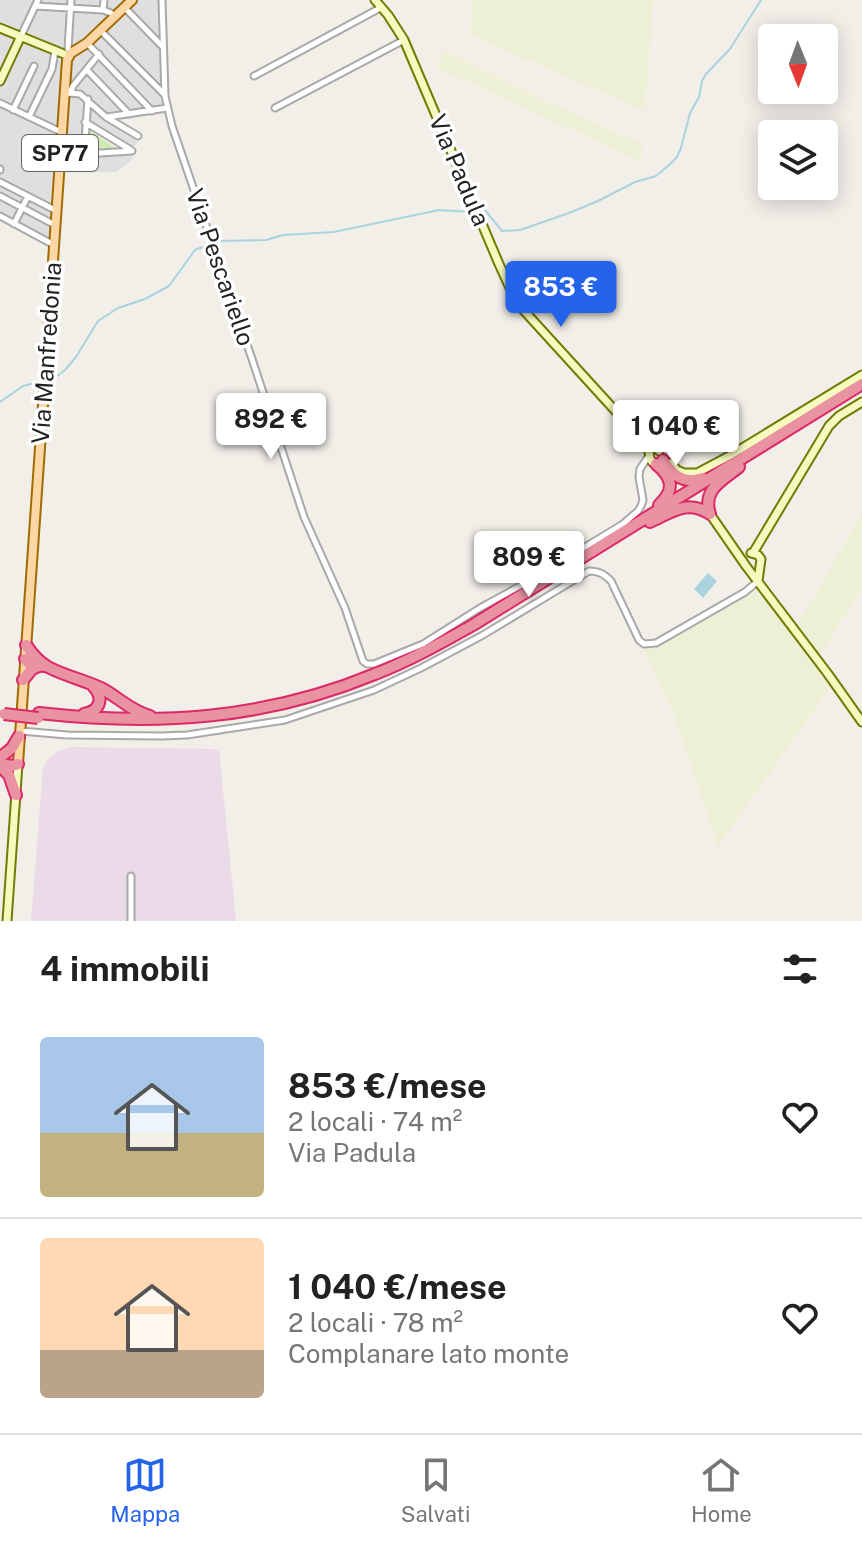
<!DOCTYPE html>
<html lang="it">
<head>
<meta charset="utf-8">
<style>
  :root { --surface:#fff; --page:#f6f6f6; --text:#222; --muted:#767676; --line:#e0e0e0; --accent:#2563eb }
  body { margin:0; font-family:"Public Sans",sans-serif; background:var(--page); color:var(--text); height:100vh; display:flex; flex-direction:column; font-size:30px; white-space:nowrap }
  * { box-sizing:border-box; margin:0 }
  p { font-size:26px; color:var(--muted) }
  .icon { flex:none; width:44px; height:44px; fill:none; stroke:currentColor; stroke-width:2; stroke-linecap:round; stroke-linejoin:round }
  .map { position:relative; height:921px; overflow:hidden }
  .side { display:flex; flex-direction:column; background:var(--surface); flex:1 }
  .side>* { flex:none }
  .needle { width:52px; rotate:179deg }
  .buttons { position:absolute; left:758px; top:24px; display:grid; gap:16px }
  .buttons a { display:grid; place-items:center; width:80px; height:80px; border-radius:8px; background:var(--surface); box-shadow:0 4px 20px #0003; font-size:40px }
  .price { position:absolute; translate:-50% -68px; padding:0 18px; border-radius:8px; background:#fff; color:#222; font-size:26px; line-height:52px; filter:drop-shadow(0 2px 4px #0008) }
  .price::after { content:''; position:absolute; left:50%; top:48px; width:24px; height:18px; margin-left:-12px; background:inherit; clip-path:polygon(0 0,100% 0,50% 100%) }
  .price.current { background:var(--accent); color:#fff }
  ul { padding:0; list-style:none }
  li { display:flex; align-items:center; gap:24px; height:200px; padding:0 40px }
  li+li { border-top:2px solid var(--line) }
  li span { display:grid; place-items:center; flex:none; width:224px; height:160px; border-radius:8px; color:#555 }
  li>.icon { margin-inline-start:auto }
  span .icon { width:96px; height:96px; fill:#fffc; stroke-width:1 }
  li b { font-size:34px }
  h2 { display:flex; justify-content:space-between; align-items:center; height:96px; padding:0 40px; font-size:34px }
  .tabs { display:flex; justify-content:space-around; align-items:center; height:112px; border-top:2px solid var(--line); background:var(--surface); font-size:22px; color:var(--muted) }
  .tabs a { display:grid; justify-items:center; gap:4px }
  .tabs .current { color:var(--accent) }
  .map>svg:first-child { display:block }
</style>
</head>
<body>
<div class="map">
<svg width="862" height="921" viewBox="0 0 862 921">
  <rect width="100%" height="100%" fill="#f2efe9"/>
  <!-- residential -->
  <path fill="#e0dfdf" d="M0 0H126L99 28 79 44 61 49 0 26Z
    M136 0H159L165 107 106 114 141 137 133 149 83 120 81 155 132 152 133 159 116 172H87L66 164 70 65 72 61Z
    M0 33 16 39 0 73Z
    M22 40 63 61 51 242 0 214V85Z"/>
  <!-- industrial -->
  <path fill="#ebdbe8" d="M70 747 219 749 236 921H31L43 768 49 758 58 751Z"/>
  <!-- farmland -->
  <path fill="#eef0d5" d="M473 0H653L645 111 470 35Z
    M446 51 550 103 642 144 641 162 436 67Z
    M862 513V589L818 657 797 626Z
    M758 581 834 682 718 847 672 711 645 653 644 644 649 645 745 592Z"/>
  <!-- grass -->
  <path fill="#cdebb0" d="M87 128 116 149H86Z"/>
  <!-- water -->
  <path fill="#aad3df" d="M708 573 717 581 703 598 694 589Z"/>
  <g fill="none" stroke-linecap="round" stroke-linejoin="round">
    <!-- stream -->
    <path stroke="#aad3df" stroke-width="2" d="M48 381 52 380 65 370 76 357 98 321 118 308 145 299 169 286 195 250 208 245 217 241 266 240 283 235 334 232 439 210 471 212 484 209 502 231 520 230 569 213 598 201 635 182 656 176 668 166 677 157 681 148 690 113 699 97 702 81 706 74 730 49 761 0
      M0 402 23 386 42 381"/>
    <defs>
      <path id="street" d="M162 0 165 96 172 126 253 362 304 517 345 608 363 661 367 664H374L423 644 480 608 531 580 623 524 638 511 641 506 643 500 639 477 640 469 650 454
        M35 6 103 10 111 13 113 16
        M125 8 163 47
        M103 10 104 0
        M101 31 165 95
        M21 36 38 0
        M87 43 152 111
        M68 49 71 0
        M87 70 129 114
        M254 76 382 7
        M70 93 73 86 99 54
        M65 95 70 93 80 94 106 117 138 136
        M88 99 84 154 132 151
        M0 103 61 132
        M275 108 404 40
        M13 110 34 66
        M29 117 52 69 55 51
        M107 117 167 108
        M85 122 131 150
        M61 154H84
        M0 170V169
        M0 182 55 210
        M0 196 55 225
        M0 216 54 245
        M14 224 28 196
        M21 731 67 735 161 736 187 735 285 720 374 690 421 668 483 635 589 571C599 571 604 574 611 581L639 640 644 644 656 643 745 592 758 581
        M131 876V921"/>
      <path id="secondary" d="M375 0 388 15 404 40 499 264 517 303 620 416 659 451
        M0 28 64 54
        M0 81 21 36
        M648 443C650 451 647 464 658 464
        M671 463 677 470 684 473H697L731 455 862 375
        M710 514 746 566 828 674 862 722
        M751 553 758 555 761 559 758 581
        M753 553 829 426 839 416 862 402
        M7 921 18 764"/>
      <path id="primary" d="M18 764 67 60 71 53 87 43 132 0"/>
      <path id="highway" d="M663 460C672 475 684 485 703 478
        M656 464C673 478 675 490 659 505
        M710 514C702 489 722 481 739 467
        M650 522C672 512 687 499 710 514
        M26 645C32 654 39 662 48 667 65 676 84 680 101 688 118 697 131 711 150 716
        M25 659 29 664 44 666
        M23 680 32 669 39 666
        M39 713C156 726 264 720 375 674 409 661 441 643 473 625L862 384
        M84 714C101 711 104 697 93 686
        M1 757 12 748 19 736
        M0 764 12 766 18 764
        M0 766 9 775 16 795"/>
    </defs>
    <!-- street casing -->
    <use href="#street" stroke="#a9a9a9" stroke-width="9"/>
    <!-- secondary casing -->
    <use href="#secondary" stroke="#707d05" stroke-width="11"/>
    <!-- primary casing -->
    <use href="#primary" stroke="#a06b00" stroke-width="12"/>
    <!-- highway casing -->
    <use href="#highway" stroke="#dc2a67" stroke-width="14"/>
    <!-- street -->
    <use href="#street" stroke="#fff" stroke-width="5"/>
    <!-- secondary -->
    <use href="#secondary" stroke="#f7fabf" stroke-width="7"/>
    <!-- primary -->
    <use href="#primary" stroke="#fcd6a4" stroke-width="8"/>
    <!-- highway -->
    <use href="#highway" stroke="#e892a2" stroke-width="10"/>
    <defs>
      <path id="highway-bridge" d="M4 714 38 718"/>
    </defs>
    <!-- highway-bridge casing -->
    <use href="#highway-bridge" stroke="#dc2a67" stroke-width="14" stroke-linecap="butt"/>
    <!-- highway-bridge -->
    <use href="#highway-bridge" stroke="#e892a2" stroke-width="10"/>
  </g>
  <g text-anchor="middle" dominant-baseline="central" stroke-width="7" stroke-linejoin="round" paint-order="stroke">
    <!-- shield labels -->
    <rect fill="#fff" stroke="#646464" stroke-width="2" x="22" y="135" width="76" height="36" rx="6"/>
    <g font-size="22" font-weight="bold" fill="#222">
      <text x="60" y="153">SP77</text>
    </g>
    <!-- street labels -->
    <g font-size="24" fill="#222" stroke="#fff">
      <text transform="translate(460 170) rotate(67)">Via Padula</text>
      <text transform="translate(221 267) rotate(71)">Via Pescariello</text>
      <text transform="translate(46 353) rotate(-86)">Via Manfredonia</text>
    </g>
  </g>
</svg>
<div class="buttons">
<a><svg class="needle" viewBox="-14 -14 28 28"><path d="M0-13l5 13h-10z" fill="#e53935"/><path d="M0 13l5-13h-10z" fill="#767676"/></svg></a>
<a><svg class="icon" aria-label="layers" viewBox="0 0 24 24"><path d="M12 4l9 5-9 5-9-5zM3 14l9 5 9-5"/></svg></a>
</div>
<b class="price current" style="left:561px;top:329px">853 €</b>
<b class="price" style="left:271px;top:461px">892 €</b>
<b class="price" style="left:676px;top:468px">1 040 €</b>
<b class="price" style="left:529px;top:599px">809 €</b>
</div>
<section class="side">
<h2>4 immobili<svg class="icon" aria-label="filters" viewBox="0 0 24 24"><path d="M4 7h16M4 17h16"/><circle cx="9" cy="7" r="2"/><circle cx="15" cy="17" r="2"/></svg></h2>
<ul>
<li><span style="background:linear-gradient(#a9c7e8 60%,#c2b280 0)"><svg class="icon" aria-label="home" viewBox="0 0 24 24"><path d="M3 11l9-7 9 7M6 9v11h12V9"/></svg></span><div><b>853 €/mese</b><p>2 locali · 74 m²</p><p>Via Padula</p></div><svg class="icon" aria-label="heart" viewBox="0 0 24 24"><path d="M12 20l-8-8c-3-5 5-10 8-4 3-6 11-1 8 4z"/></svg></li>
<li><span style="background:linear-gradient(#ffd9b3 70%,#b9a48a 0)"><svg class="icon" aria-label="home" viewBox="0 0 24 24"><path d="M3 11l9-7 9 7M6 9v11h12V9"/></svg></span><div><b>1 040 €/mese</b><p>2 locali · 78 m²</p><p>Complanare lato monte</p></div><svg class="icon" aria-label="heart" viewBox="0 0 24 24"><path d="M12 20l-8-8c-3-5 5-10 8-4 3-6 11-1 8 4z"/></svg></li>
</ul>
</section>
<nav class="tabs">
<a class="current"><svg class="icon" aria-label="map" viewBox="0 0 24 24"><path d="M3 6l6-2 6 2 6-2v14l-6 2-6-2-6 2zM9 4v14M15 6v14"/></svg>Mappa</a>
<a><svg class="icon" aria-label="saved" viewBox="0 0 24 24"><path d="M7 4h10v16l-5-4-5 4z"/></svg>Salvati</a>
<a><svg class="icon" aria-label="home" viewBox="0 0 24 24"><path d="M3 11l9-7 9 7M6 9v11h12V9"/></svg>Home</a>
</nav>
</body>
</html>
